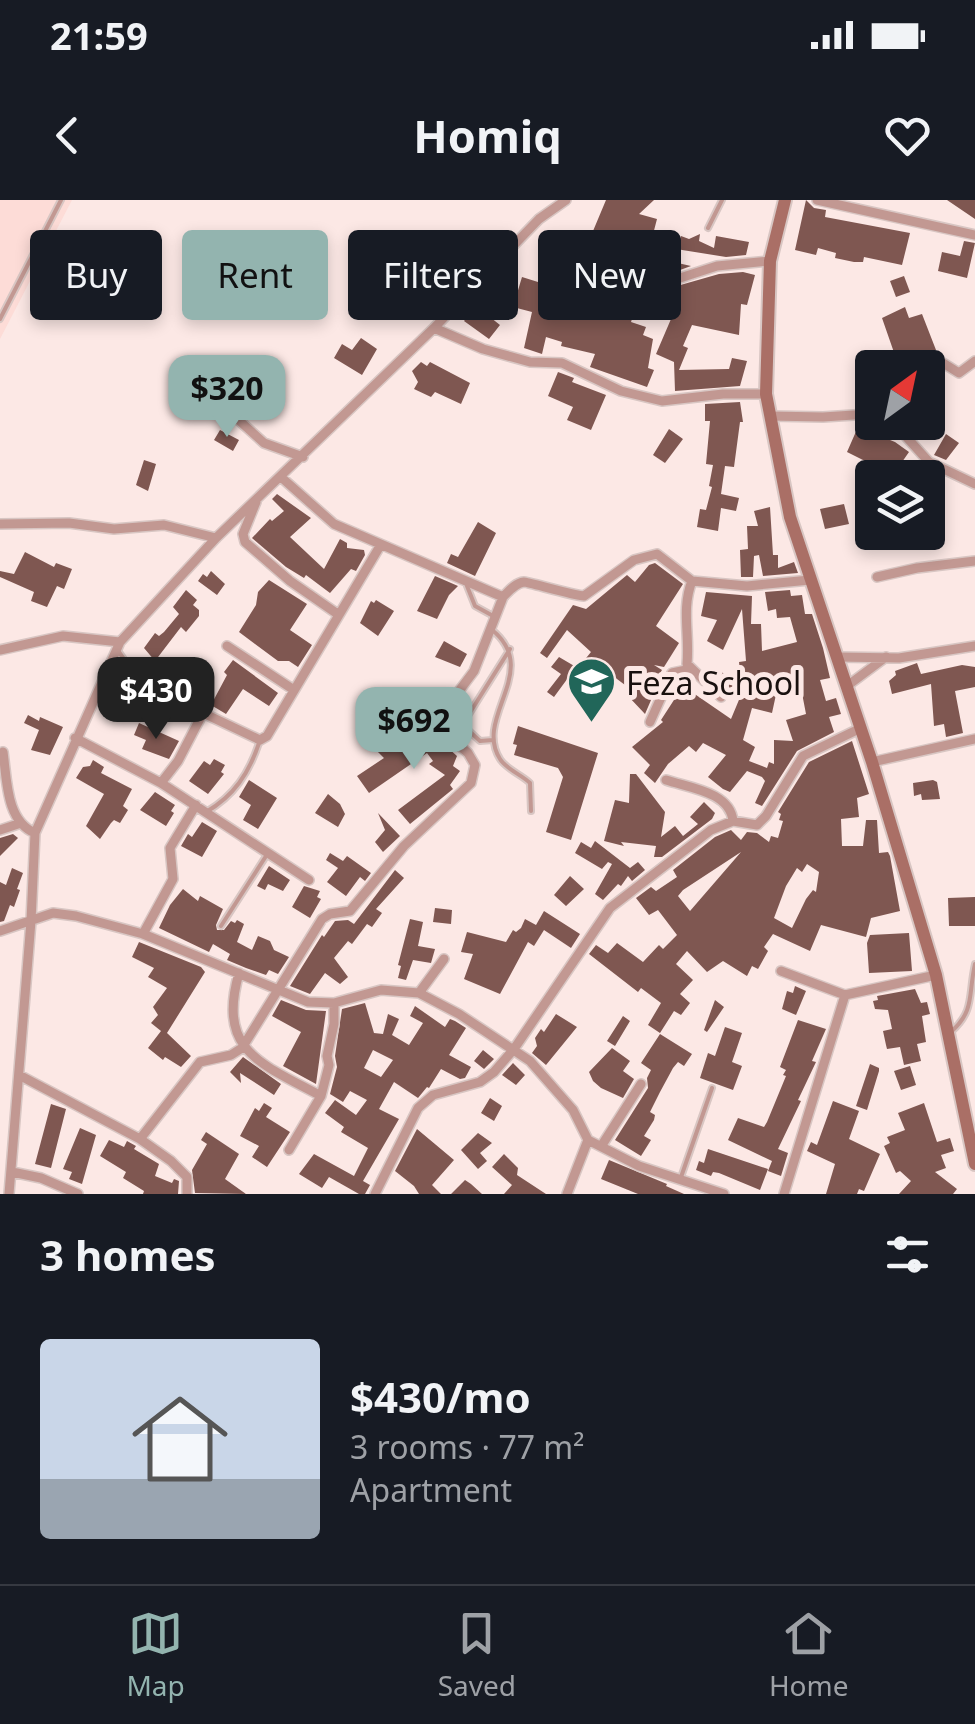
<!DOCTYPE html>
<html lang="en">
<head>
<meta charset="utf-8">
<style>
  :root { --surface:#171b24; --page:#20242c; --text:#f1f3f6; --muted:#9ea1a6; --line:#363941; --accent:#93b4af }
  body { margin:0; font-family:"Noto Sans",sans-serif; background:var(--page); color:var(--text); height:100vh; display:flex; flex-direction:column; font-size:38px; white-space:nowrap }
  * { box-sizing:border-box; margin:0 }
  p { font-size:32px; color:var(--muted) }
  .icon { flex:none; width:55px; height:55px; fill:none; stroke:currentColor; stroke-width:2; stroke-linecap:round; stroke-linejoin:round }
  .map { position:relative; height:994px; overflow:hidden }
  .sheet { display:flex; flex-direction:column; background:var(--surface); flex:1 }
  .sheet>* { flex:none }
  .hud { position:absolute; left:30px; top:30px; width:915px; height:90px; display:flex; gap:20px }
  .needle { width:65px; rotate:33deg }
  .tools { position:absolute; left:855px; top:150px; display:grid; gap:20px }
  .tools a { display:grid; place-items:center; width:90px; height:90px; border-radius:10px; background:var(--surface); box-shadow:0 5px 15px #0003; font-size:50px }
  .price { position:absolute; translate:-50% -85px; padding:0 22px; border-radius:20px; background:var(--accent); color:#111; font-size:32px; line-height:65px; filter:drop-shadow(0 2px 5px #0008) }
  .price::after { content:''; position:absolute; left:50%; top:60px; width:30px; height:22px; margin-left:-15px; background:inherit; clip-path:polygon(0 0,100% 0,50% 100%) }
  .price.active { background:#222; color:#fff }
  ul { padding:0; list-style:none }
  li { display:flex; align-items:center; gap:30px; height:250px; padding:0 40px }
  li span { display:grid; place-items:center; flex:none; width:280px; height:200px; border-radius:10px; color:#555 }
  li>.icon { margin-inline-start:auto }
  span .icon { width:120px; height:120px; fill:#fffc; stroke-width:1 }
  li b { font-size:42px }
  h2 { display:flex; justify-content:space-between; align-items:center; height:120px; padding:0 40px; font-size:42px }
  .tag { padding:0 35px; border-radius:10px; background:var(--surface); box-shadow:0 5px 15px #0003; font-size:35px; line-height:90px }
  .tag.active { background:var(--accent); color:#111 }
  .status { display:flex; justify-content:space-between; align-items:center; height:70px; padding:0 50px; background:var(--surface); direction:ltr }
  .status svg { height:28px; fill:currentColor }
  header { display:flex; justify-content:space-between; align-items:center; height:130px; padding:0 40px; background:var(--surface); font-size:45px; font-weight:700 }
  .tab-bar { display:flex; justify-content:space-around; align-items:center; height:140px; border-top:2px solid var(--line); background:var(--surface); font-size:28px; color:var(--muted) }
  .tab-bar a { display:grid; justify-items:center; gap:5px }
  .tab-bar .active { color:var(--accent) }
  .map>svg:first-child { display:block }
</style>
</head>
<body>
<div class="status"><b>21:59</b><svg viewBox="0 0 49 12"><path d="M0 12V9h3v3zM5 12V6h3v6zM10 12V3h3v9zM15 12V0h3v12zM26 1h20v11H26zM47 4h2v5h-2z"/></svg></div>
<header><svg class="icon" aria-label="back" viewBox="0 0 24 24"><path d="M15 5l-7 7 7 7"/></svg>Homiq<svg class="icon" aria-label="heart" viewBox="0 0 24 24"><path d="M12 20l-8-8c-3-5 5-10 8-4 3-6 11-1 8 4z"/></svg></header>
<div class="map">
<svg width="975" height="994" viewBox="0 0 975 994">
  <rect width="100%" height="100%" fill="#fce8e5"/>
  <!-- built -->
  <path fill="#fddcd7" d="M0 0H72L0 139Z"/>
  <!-- building -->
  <path fill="#7f5751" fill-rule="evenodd" d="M606 0H654L639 14 657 19 651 42 662 46 660 59 691 66 680 70 659 64 656 63 658 58 639 51 635 58 613 45 610 70 582 75 576 81 578 89 584 91 620 85 627 87V84L640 89 642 81 653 79 661 83 657 110 636 107 631 122 646 127 643 135 653 139 648 168 654 170 647 187 590 167 595 154 561 146 562 142 546 137 542 154 524 148 532 112 513 107 522 77 538 82 540 44H543L544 39 566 40 565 46 572 47 570 86Z
    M806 0 814 8 826 10 825 17 910 33 902 65 864 57 863 62H854L835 58 836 53 818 48 816 55 795 50Z
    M947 0H975V19Z
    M700 34 699 41 714 48 716 36 749 42 746 55 726 57 676 49 681 36 689 39Z
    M964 41 975 43 967 78 938 71 942 52 960 56Z
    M410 55 439 78 429 90 401 66Z
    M743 72 755 75 747 105 741 104 739 135 692 125 683 146 688 148 679 170 729 169 732 158 747 161 740 186 675 191 674 162 656 154 674 112 677 104 673 103 677 86 719 74Z
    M904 76 910 92 896 97 890 81Z
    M476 106 500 125 489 139 464 121Z
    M905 107 909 118 922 114 936 150 898 164 882 118Z
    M361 138 377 149 362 175 334 158 342 144 352 150Z
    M421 162 427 166 430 162 470 183 461 204 435 192 431 197 414 189 418 182 412 171Z
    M199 167 208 170 202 192 171 178 172 175 195 180Z
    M558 172 574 178 572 182 606 195 591 230 567 220 573 207 548 196Z
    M740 202 743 222H740L734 267 725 266 721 294 739 298 736 311 721 308 718 331 697 327 700 309 706 310 712 287 709 286 713 265 706 264 710 221H705V204Z
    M858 227 895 242 909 252 893 275 847 252Z
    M669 229 683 239 665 263 653 255Z
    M220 230 239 240 233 251 214 240Z
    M946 234 959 243 946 260 934 255Z
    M144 260 156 264 148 291 136 285Z
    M277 294 311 318 290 337 324 369 340 339 347 343V348L364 350 365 355 356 371 351 369 330 393 306 375 304 378 286 367 252 338 270 319 272 321 284 311 272 299Z
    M844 304 849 324 825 329 820 309Z
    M770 307 773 355H778V368L794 362 798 373 763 376 759 355 754 356 753 377H741L740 350 748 349 747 326H758L754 311Z
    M478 322 496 333 475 376 447 363 451 354 458 357Z
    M25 352 54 367 56 363 72 369 64 389 57 386 47 407 31 401 34 392 0 377V371L14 374Z
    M655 363 683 384 656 426 679 443 664 467 654 465 662 470 659 475 661 477 645 514 628 496 633 491 613 476 609 481 582 463 591 452 567 430 547 458 540 453 573 405 586 409 627 375 635 382 649 365Z
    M211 371 225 384 217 395 198 381 203 374 207 377Z
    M435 376 458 386 449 395 437 419 417 411Z
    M269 380 307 404 290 430 312 445 298 467 289 461H278L239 432 256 405 258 392Z
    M186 390 197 400 193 405 199 410V416L186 432 181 427 155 461 144 448 155 433 159 436 164 432 179 414 173 407Z
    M790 390 791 396 802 395 805 414H812L823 448 830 478 820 480 826 501 836 498 841 514 829 517 834 532 797 551 762 606 755 603 765 581 762 577 747 571 730 592 723 589 708 577 726 555 703 543 696 552 689 546 668 564 655 583 644 573 650 565 632 547 663 522 661 520 683 486 731 519 741 495 725 489 715 480 718 471 741 480 739 462 746 461 742 409 723 450 707 441 717 420 701 416 706 392 752 396 751 424H761L762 451 797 442 790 417 777 418 776 409 768 411 765 392ZM801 488 806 514 786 520 793 541 774 540V564L769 562 767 568 749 561 755 547 743 540 752 508 772 513 777 490Z
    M376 400 394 411 378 436 360 423 371 401 374 403Z
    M444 441 467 454 460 467 435 457Z
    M559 457 576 467 554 497 547 492 561 474 551 467Z
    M233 460 278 493 269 506 243 489 226 514 211 505 227 475 224 472Z
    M917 463 921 474 962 465 975 467V487L955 491 963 533 946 537 944 524 934 526 931 484 892 494 889 481 896 475 895 471Z
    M150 465 165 472 157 491 148 487 154 476 147 473Z
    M142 489 153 493 144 514 135 506Z
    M28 515 39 521 40 517 63 527 50 555 31 550 39 530 24 523Z
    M139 523 179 541 169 559 142 549 146 540 134 535Z
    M518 526 598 553 571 640 546 632 563 577 558 568 514 555 517 545 513 544Z
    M428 530 457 556 453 566 460 571 450 585 453 589 410 624 398 610 445 575 429 564 433 561 427 553 369 593 357 576 384 558 375 549 389 537 409 554Z
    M852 541 869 594 857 598 859 617 841 619 842 646H863L866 620H877L879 653 888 652 890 656 900 711 871 718 866 737 821 725 810 751 773 734 764 747 768 751 758 769 752 766 747 776 723 761 707 772 687 751 676 764 693 780 680 794 690 803 681 815 674 811 660 833 648 825 661 803 641 788 638 792 589 754 596 745 608 753 617 743 643 762 659 745 663 749 677 735 658 710 649 715 636 698 651 687 656 691 677 677 673 670 715 637 731 630 741 640 747 632 757 633 769 642 771 636 778 638 783 621 779 620 781 614 778 612 809 562ZM741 652 690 711 678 696 683 690ZM807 664 819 672 816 692 813 690 806 699 792 728 774 718 786 686 797 668 802 672Z
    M214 559 225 565 221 572 224 574 208 594 189 581 204 561 210 565Z
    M93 560 104 567 101 573 132 589 123 606 128 610 120 623 114 620 111 623 100 639 86 626 104 594 76 578 83 567 90 566Z
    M630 574H636L665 612 661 637 675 626 683 636 698 624 690 617 704 602 715 613 712 619 662 657H654L656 646 621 642 624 646 604 641 615 600 629 603Z
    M249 580 277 598 258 629 243 620 251 605 239 597Z
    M933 580 937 582 940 599 922 600 921 594 914 596 913 583Z
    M155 592 175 605 171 611 174 613 166 626 140 610Z
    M328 594 340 604 345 614 338 627 315 613Z
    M378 613 400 636 383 652 375 642 385 630Z
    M202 622 217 631 202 657 181 646 188 634 192 637Z
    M13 634 18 638 0 656V638Z
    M595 641 630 668 638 662 645 670 632 681 628 676 621 686 618 684 603 700 595 694 612 664 608 662 602 669 575 653 581 642 591 648Z
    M330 653 343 661 347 656 371 673 365 681 360 677 346 696 327 682 338 668 326 660Z
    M269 666 290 680 283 691 268 684 265 690 257 686Z
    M12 668 23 673 17 689 20 690 14 707 10 705 4 721 0 722V682L6 685Z
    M395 670 404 678 376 709 382 713 372 727 367 724 352 744 348 741 334 758 348 777 340 784 325 773 310 794 290 786 322 735 324 737 335 721 348 720 354 724Z
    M570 676 584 689 566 706 554 695Z
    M304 686 320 691 317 697 321 699 310 718 292 707Z
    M183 689 198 701 200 696 223 709 216 725 217 730H224L231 721 235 723 237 720 244 724 237 742 252 750 258 736 270 741 274 750 289 757 278 774 269 770 266 775 246 768 227 760 230 754 213 744 209 752 159 728 170 705Z
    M975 697V726H949L948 698Z
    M435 708 452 710 451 724 433 722Z
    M544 711 580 734 571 748 544 730 534 746 528 742 500 794 464 779 473 754 461 752 467 732 506 742 513 730 516 732 521 728 525 719 536 725Z
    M410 719 423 722 418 746 435 749 431 763 413 760 406 780 398 778 401 766 398 765Z
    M909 733 912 771 869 773 867 743 870 735Z
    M139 742 201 767 205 772 167 833 191 856 181 867 165 857 163 860 148 848 161 831 151 823 158 815 153 807 167 788 148 777 154 768 132 757Z
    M795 786 806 791 796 815 782 809 787 791 793 793Z
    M915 789 921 803 927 802 930 814 922 816 926 842 917 844 921 861 904 865 900 847 887 849 886 845 883 831 892 829 888 810 875 809 873 801 878 800 877 796Z
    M281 800 306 810 326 811 316 884 283 866 301 832 272 816Z
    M715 800 724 807 707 832 704 830Z
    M365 803 374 833 383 834 388 814 399 819 392 835 409 845 423 823 410 816 415 806 445 827 450 819 455 821 466 828 449 855 471 867 465 878 460 879 441 869 429 888 427 887 418 898 394 882 379 909 399 919 363 981 370 985 365 994H359L329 977 322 988 299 974 314 954 354 976 368 948 341 932 344 927 325 913 335 900 356 915 367 900 350 891 343 902 330 894 337 867 335 856 342 809ZM373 850 393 860 381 877 364 868Z
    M556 814 577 827 546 865 532 853 537 846 535 838 541 829 544 832Z
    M623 816 630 821 615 846 607 841Z
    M798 820 826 829 812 861 816 862 798 900 801 901 778 949 788 953 781 976 768 971 772 961 728 940 738 918 764 927 767 922 786 876 783 875 786 870 780 867Z
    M725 827 742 833 732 862 742 866 733 890 700 878 708 853 715 856Z
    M660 834 692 854 684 866 678 862 673 868 660 892 650 912 655 915 654 920 644 936 651 940 641 956 615 940 648 888 647 878 651 870 641 863Z
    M612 848 630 861 623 871 634 879 623 898 601 888 593 881 589 872Z
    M483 850 494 859 484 869 474 861Z
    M243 857 281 884 274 895 240 873 241 883 230 872Z
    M513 863 525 875 516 885 502 875Z
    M870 864 879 868V871L867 910 856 906Z
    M910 866 916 885 901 890 894 871Z
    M490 898 502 906 494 921 481 913Z
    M833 901 859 911 849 939 880 954 864 991 859 989 857 994H826L835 964 807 951 811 942 817 945Z
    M264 903 272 908 266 917 290 932 267 967 252 957 259 946 240 936 255 908 259 911Z
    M924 903 937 942 950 938 954 951 941 955 946 968 935 972 957 989 953 994H899L911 981 900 971 896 973 884 946 890 943 887 937 905 930 898 913Z
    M51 904 66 909 51 968 35 964Z
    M80 928 96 935 82 984 69 979 72 972 63 969Z
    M417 929 454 960 432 985 441 994H419L414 986 395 971Z
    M206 932 239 954 225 979 246 994 195 993 192 970 207 944 201 940Z
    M478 933 492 943 480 953 487 961 478 969 461 950Z
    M109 940 124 947 127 941 136 946 134 949 159 964 155 976 172 983 174 979 179 981 178 994H143L144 991 123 978 126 972 100 956Z
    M708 949 768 969 760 990 719 973 713 972 711 976 696 970 699 961 704 963Z
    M504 954 518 968 517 975 546 994H504L512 985 492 967Z
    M609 960 667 984 666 986 684 994H638L601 979Z
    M465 980 471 984 482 994H451Z"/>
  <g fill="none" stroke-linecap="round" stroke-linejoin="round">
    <defs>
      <path id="service" d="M708 28 722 0
        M0 119 61 0
        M467 386 475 406 495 417
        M491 429C543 470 473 517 500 559 506 569 522 575 530 583L531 611
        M119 452 130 468C131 488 117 505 140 518
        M493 540 480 541 467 529 464 522 510 449
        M206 612C234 596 249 573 259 543
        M221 726 268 653
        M952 831C975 810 968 795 975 764
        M680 980 712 888"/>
      <path id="minor" d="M817 0 975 35
        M584 83 653 71 680 78 717 66 770 61
        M434 128 483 149 530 162 562 163 621 191 662 201 723 194H766
        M927 168 943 163 959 173 975 161
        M188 197 215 204 233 215 264 243 303 257
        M770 216 823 217 869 214
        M886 222 901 231 929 262 975 284
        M256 302 243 334 245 342 290 381 339 415
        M0 324 69 323 114 329 164 325 216 338
        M877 377 917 368 975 361
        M692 381C681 409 690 435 687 464L721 497
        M503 397C509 391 515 383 524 382 528 382 572 395 584 396L634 360 657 354 692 381 747 386 810 380
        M227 446 294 490
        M0 450 63 436 120 442
        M838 457 899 458 975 446
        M847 486 886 457
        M650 522 672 473 691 469
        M75 538 161 583 309 680
        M3 552C7 580 6 621 35 633
        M872 562 975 539
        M666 580C690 588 730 592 733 621
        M161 583 178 561 203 513 260 540 267 536 380 346
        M0 630 18 624
        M0 731 53 713 76 716 143 734 308 802 334 803 381 790 419 793 459 814 530 861 573 910 588 940 639 966 724 994
        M143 734 173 679 170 648 196 605
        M781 771 845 795
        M239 773C217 851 260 863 321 896
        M419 793 444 759
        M19 875 140 939 200 862 231 855 242 848 322 719 330 714 350 711 404 646 471 583 475 565 468 553 437 526 441 515 474 471 503 397 334 324 282 278
        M140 939 171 961 187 977V994
        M602 945 641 884
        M289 950 321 896 329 865 327 856 334 824V803
        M12 972 41 978 78 994
        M9 994 31 721 35 633 120 442 216 338 434 128 539 19 566 0
        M375 994 418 908 433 895 480 882 494 872 514 849 610 708 711 630 733 621 757 625 766 616 803 556 861 528
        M567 994 588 940
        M784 994 845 795 936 775"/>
      <path id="secondary" d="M785 0 770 61 766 194 790 317 872 562 936 775 975 964"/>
    </defs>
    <!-- service casing -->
    <use href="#service" stroke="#d8c6c3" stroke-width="8"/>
    <!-- minor casing -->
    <use href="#minor" stroke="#d8c6c3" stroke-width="12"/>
    <!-- secondary casing -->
    <use href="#secondary" stroke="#d8c6c3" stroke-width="16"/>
    <!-- service -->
    <use href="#service" stroke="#c29892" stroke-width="4"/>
    <!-- minor -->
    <use href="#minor" stroke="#c29892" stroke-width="9"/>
    <!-- secondary -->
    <use href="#secondary" stroke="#aa6f66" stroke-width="12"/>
  </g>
  <!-- icons -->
  <defs>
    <symbol id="school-pin" viewBox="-11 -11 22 30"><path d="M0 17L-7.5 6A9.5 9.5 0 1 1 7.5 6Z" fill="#216659" stroke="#fce8e5"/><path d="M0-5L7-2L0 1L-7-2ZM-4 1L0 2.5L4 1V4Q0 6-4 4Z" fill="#fff"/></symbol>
  </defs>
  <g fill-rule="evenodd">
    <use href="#school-pin" x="564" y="454" width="55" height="75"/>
  </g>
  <g text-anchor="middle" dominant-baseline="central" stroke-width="10" stroke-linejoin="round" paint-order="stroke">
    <!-- poi labels -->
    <g font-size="32" fill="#19110f" stroke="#fce8e5" text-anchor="start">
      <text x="626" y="482">Feza School</text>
    </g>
  </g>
</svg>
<div class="tools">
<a><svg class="needle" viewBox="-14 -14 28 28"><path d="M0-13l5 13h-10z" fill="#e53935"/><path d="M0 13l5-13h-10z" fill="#9ea1a6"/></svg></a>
<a><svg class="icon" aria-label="layers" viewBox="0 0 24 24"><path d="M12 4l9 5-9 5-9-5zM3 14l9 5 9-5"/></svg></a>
</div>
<b class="price" style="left:227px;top:240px">$320</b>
<b class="price active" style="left:156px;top:542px">$430</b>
<b class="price" style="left:414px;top:572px">$692</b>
<div class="hud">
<a class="tag">Buy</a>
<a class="tag active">Rent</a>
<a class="tag">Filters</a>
<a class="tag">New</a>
</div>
</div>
<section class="sheet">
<h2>3 homes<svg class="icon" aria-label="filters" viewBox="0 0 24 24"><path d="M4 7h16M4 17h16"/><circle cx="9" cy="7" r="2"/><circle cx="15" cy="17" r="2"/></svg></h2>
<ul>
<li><span style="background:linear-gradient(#c9d6e8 70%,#9aa5b1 0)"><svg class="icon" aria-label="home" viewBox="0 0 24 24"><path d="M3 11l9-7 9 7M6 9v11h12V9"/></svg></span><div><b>$430/mo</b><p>3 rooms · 77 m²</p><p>Apartment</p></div></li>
</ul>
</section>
<nav class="tab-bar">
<a class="active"><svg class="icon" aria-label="map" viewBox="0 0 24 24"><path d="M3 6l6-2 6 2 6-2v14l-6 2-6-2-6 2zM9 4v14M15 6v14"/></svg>Map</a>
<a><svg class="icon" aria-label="saved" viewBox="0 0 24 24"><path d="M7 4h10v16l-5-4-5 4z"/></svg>Saved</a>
<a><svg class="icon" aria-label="home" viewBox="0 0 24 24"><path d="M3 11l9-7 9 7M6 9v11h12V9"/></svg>Home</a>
</nav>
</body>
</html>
